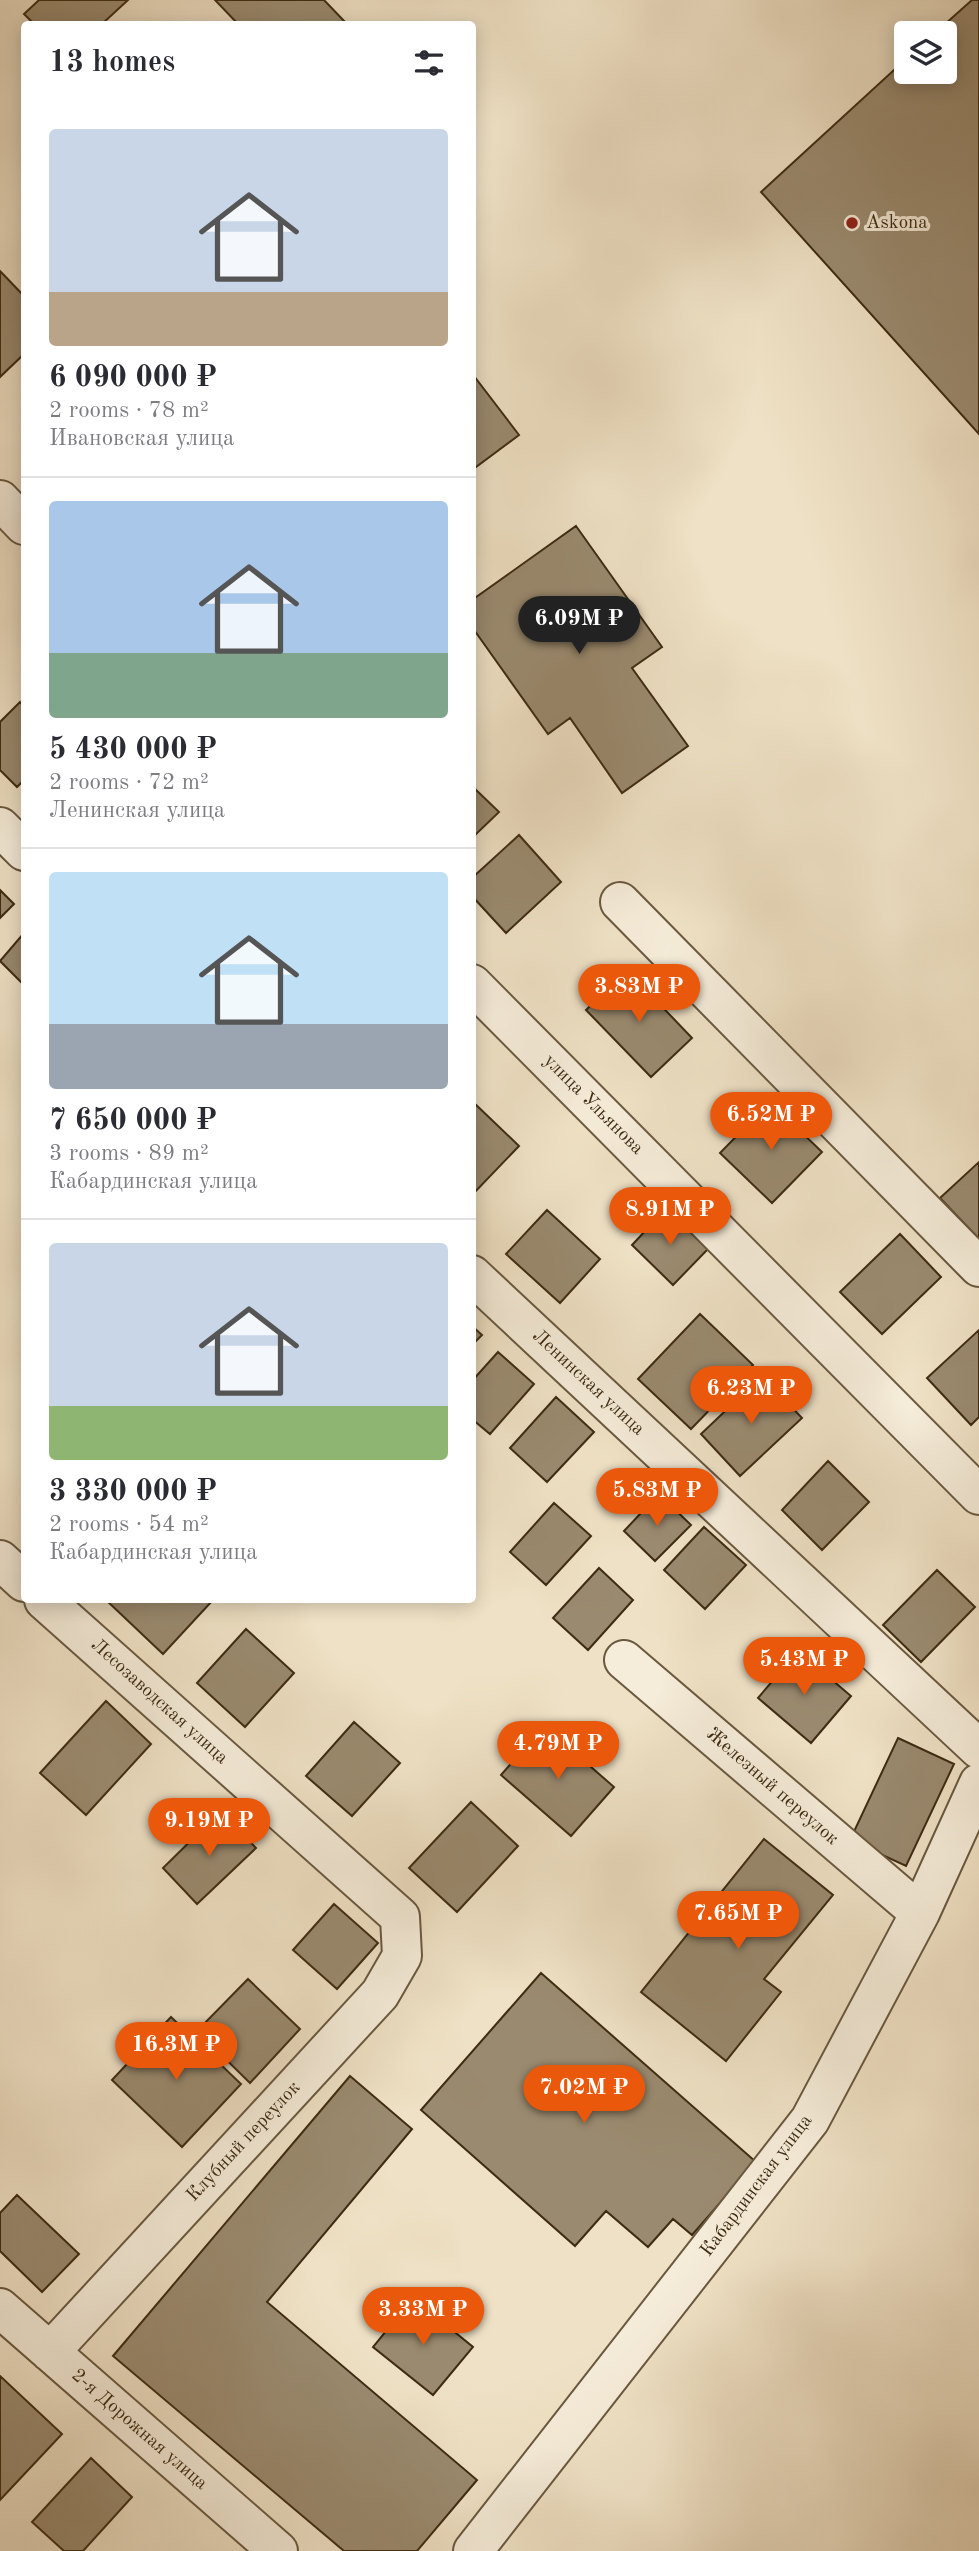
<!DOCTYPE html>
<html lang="en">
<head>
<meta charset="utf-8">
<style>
  :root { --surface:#fff; --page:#f2f2f3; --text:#2b2b33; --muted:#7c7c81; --line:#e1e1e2; --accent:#ea580c }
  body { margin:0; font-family:"Old Standard TT",serif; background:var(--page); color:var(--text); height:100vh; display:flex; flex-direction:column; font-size:26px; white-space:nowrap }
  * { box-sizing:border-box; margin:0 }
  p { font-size:23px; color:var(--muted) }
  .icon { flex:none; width:38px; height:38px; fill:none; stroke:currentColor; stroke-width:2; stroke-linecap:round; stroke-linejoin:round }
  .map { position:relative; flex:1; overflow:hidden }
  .drawer { position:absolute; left:21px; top:21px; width:455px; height:1582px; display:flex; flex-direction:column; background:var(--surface); border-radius:7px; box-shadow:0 4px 18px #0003 }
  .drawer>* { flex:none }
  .fabs { position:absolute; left:894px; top:21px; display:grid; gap:14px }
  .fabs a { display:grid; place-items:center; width:63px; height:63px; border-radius:7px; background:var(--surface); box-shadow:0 4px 18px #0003; font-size:35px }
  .price { position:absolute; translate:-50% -60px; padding:0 16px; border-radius:24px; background:var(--accent); color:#fff; font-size:23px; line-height:46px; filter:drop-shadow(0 2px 4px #0008) }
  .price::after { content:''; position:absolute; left:50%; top:42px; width:21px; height:16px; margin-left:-10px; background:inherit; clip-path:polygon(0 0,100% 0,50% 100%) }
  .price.on { background:#222; color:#fff }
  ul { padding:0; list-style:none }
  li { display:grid; align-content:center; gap:14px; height:371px; padding:0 28px }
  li+li { border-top:2px solid var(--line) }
  li span { display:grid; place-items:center; height:217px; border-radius:7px; color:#555 }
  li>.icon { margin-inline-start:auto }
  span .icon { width:126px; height:126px; fill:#fffc; stroke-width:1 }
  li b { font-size:30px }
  h2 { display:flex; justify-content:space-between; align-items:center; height:84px; padding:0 28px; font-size:30px }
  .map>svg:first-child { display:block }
</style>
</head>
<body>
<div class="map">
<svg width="979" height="2551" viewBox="0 0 979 2551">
  <rect width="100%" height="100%" fill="#efe1c5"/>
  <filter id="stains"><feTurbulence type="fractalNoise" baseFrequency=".00286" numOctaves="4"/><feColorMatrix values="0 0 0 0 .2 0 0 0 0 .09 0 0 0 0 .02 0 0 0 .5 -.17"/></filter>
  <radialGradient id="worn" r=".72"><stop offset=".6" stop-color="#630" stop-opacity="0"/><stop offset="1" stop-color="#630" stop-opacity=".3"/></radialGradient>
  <!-- building -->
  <path fill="#9a8a6f" stroke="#3e2b12" stroke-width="2" d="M39 0H128L102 24H34L24 14Z
    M215 0H324L347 24H238Z
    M972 0H979V434L761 192 906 59V72H945V33H935Z
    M0 271 24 296V354L0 377Z
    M474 376 519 435 472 470V377Z
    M576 526 662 647 632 668 688 746 622 793 570 718 548 734 472 627V600Z
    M20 702 24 707V780L17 787 0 770V722Z
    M472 786 499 812 472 838Z
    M519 835 561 882 506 933 472 896V878Z
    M0 890 14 904 0 918Z
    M24 933V985L0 961Z
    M627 970 692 1038 651 1077 586 1010Z
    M472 1101 519 1146 472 1195Z
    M770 1102 822 1152 772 1203 720 1153Z
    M979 1162V1239L940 1198Z
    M666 1209 708 1249 673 1285 632 1245Z
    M547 1210 600 1259 560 1303 506 1254Z
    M900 1234 941 1277 882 1334 840 1292Z
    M700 1314 753 1365 691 1429 638 1379Z
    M472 1326 482 1335 472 1345Z
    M979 1330V1417L971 1425 927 1378Z
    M498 1352 534 1384 490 1434 472 1419V1381Z
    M762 1376 802 1418 740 1476 701 1434Z
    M556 1397 594 1432 547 1482 510 1448Z
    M828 1461 869 1502 822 1550 782 1510Z
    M659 1494 691 1525 655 1561 624 1531Z
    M554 1503 591 1536 546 1585 510 1552Z
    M704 1527 746 1565 705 1609 664 1570Z
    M599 1568 633 1600 588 1650 553 1618Z
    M937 1570 975 1607 921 1662 883 1625Z
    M106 1600H213L163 1654Z
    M246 1629 294 1673 245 1727 197 1683Z
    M798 1651 851 1696 811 1743 758 1698Z
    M106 1701 151 1744 86 1815 40 1773Z
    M354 1722 400 1763 352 1816 306 1776Z
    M544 1726 614 1787 571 1836 501 1775Z
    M898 1738 954 1764 906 1866 850 1840Z
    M471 1802 518 1846 457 1912 409 1868Z
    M221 1811 256 1848 197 1904 163 1868Z
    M764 1839 833 1895 764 1979 781 1992 726 2061 641 1992Z
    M334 1904 378 1943 337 1989 293 1950Z
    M541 1973 756 2162 692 2235 673 2219 648 2247 606 2211 575 2246 421 2110Z
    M248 1979 300 2029 250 2083 197 2031Z
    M171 2017 241 2084 182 2147 112 2080Z
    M350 2076 412 2129 267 2302 477 2480 417 2551H344L113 2356Z
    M17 2195 79 2254 42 2292 0 2251V2213Z
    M413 2298 473 2347 433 2395 373 2347Z
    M0 2376 62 2434 0 2500Z
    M91 2458 132 2497 83 2551H64L32 2522Z"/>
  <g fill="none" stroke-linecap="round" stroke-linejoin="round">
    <defs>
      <path id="street" d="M0 500 24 525
        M0 827 24 851
        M620 902 979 1267
        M472 984 979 1495
        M472 1275 979 1749
        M0 1560 24 1582
        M44 1600 400 1917 402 1956 380 1994 50 2352
        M624 1660 920 1913
        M0 2308 278 2551
        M473 2551 810 2120 920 1913 979 1783"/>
    </defs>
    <!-- street casing -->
    <use href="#street" stroke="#6a583f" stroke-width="42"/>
    <!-- street -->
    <use href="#street" stroke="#f5ecd9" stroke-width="38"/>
  </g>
  <!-- markers -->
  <circle fill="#8f2418" stroke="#f5ecd9" stroke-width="2.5" cx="852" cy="223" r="7"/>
  <g text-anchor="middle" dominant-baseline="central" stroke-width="6" stroke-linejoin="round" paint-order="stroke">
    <!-- poi labels -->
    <g font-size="19" fill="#3e2b12" stroke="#f5ecd9" text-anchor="start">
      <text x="866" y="223">Askona</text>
    </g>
    <!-- street labels -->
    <g font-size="19" fill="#3e2b12" stroke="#f5ecd9">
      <text transform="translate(593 1105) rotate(45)">улица Ульянова</text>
      <text transform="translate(588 1383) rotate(43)">Ленинская улица</text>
      <text transform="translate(159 1702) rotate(42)">Лесозаводская улица</text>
      <text transform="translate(772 1787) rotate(41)">Железный переулок</text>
      <text transform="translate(244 2142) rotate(-47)">Клубный переулок</text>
      <text transform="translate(757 2186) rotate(-53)">Кабардинская улица</text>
      <text transform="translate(139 2430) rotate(41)">2-я Дорожная улица</text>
    </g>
  </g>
  <rect width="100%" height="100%" filter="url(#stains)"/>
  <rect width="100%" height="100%" fill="url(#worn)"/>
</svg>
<div class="fabs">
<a><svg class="icon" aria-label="layers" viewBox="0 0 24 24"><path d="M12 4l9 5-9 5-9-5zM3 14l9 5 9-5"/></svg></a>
</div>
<b class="price on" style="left:579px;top:656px">6.09M ₽</b>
<b class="price" style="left:639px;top:1024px">3.83M ₽</b>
<b class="price" style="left:771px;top:1152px">6.52M ₽</b>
<b class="price" style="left:670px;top:1247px">8.91M ₽</b>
<b class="price" style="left:751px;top:1426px">6.23M ₽</b>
<b class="price" style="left:657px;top:1528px">5.83M ₽</b>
<b class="price" style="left:804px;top:1697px">5.43M ₽</b>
<b class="price" style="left:558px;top:1781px">4.79M ₽</b>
<b class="price" style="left:209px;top:1858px">9.19M ₽</b>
<b class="price" style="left:738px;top:1951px">7.65M ₽</b>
<b class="price" style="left:176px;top:2082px">16.3M ₽</b>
<b class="price" style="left:584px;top:2125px">7.02M ₽</b>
<b class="price" style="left:423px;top:2347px">3.33M ₽</b>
<section class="drawer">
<h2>13 homes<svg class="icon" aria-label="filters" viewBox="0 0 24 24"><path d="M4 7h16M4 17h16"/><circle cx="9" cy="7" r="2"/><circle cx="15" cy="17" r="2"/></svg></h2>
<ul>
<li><span style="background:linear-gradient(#c9d6e8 75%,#b9a48a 0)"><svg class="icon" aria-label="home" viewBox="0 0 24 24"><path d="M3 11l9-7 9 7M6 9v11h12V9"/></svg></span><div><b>6 090 000 ₽</b><p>2 rooms · 78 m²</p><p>Ивановская улица</p></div></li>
<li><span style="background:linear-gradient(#a9c7e8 70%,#7fa58c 0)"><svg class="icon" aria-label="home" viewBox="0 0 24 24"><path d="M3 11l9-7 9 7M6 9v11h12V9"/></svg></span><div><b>5 430 000 ₽</b><p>2 rooms · 72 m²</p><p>Ленинская улица</p></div></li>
<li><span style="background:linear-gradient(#bfe0f5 70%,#9aa5b1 0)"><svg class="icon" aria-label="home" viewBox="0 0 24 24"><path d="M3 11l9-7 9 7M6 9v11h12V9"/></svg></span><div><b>7 650 000 ₽</b><p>3 rooms · 89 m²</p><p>Кабардинская улица</p></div></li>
<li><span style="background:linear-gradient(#c9d6e8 75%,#8fb573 0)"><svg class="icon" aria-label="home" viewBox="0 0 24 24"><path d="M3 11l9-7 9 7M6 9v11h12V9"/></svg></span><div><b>3 330 000 ₽</b><p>2 rooms · 54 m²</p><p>Кабардинская улица</p></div></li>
</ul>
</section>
</div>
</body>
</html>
